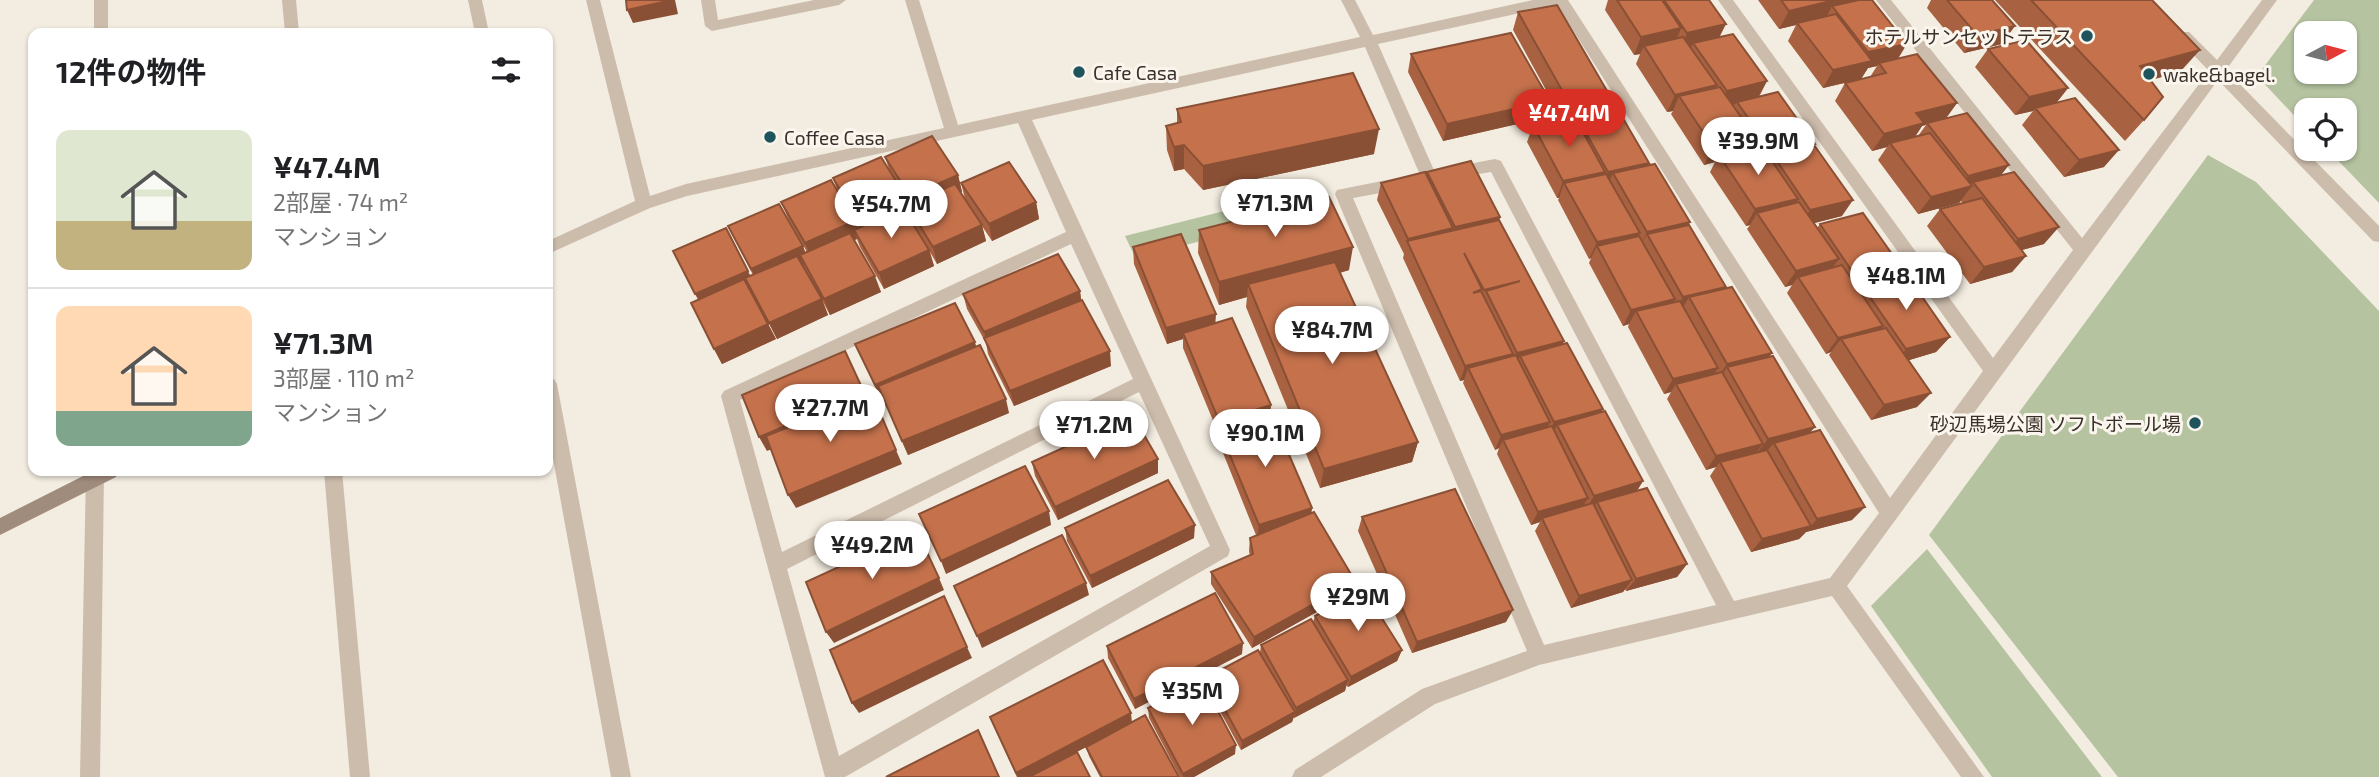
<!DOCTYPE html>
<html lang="ja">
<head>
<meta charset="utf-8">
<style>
  :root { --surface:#fff; --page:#f2f2f2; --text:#202124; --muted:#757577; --line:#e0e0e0; --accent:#d93025 }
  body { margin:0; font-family:"Exo 2","Noto Sans JP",sans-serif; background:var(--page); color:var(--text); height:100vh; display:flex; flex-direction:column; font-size:26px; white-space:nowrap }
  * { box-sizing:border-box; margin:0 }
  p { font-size:23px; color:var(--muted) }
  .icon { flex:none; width:38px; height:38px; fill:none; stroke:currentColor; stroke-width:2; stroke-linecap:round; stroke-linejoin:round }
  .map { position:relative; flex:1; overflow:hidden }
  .sheet { position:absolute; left:28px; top:28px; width:525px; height:448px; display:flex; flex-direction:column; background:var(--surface); border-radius:14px; box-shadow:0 2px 5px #0004 }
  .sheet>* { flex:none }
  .needle { width:46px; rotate:83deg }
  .buttons { position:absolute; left:2294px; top:21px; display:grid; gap:14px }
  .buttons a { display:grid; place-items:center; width:63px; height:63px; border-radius:14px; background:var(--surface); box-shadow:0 2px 5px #0004; font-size:35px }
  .price { position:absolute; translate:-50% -60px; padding:0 16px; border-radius:24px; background:#fff; color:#222; font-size:23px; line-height:46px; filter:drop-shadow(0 2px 4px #0008) }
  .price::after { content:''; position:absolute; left:50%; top:42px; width:21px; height:16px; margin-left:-10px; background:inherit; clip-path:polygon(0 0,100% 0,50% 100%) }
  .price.on { background:var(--accent); color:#fff }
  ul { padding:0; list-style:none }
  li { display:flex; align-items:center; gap:21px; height:175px; padding:0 28px }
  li+li { border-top:2px solid var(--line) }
  li span { display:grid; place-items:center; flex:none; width:196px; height:140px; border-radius:14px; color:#555 }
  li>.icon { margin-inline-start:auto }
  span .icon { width:84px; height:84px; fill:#fffc; stroke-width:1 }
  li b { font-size:30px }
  h2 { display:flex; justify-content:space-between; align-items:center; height:84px; padding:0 28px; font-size:30px }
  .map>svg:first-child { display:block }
</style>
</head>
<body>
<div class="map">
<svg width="2379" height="777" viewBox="0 0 2379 777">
  <rect width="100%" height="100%" fill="#f3ece0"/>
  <!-- green -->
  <path fill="#b5c3a0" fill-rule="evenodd" d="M2314 0H2379V203L2327 149H2345V110H2306V128L2257 76ZM2345 33V72H2306V33Z
    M2208 155 2256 182 2379 311V777H2118L1929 535Z
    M1312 189 1322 212 1135 257 1125 236Z
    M1927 549 2102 777H1992L1871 606Z"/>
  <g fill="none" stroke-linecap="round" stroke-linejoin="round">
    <!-- street -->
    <path fill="#ccbcac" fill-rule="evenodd" d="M94 0H108V33H94Z
      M282 0H296L299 33H285Z
      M468 0H482L489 33H475Z
      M586 0H600L650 196 686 184 944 128 905 0H919L958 125 1360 37 1341 0H1355L1373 35 1533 0H1568L1890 498 1983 371 1718 0H1733L1993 358 2073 250 1876 0H1891L2082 238 2209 71 2179 40 2177 36 2179 32H2189L2217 60 2262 0H2277L2226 70 2379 226V242L2373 241 2218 80 1847 586 1984 777H1961L1832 596 1539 665 1435 704 1321 777H1292L1295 770 1422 689 1527 651 1335 194 1337 190 1402 177 1410 183 1402 189 1353 198 1544 645 1716 605 1491 172 1454 178 1448 176 1446 172 1448 168 1495 159 1501 161 1734 601 1830 578 1879 513 1557 5 1378 44 1437 177 1429 183 1421 177 1365 47 1032 120 1230 550 1228 556 845 777H825L721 396 724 391 1066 232 1018 123 687 196 650 208 548 254V241L635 201ZM1071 244 1133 379 782 552 740 400ZM1139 392 1210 546 839 756 787 569Z
      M701 0H715L718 20 814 0H846L839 5 712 31 705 26Z
      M548 377 554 379 557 384 631 777H611L548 431Z
      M86 471H104L100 777H80Z
      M324 471H342L370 777H350Z"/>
    <!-- secondary -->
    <path fill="#a08c7d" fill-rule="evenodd" d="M93 471H119L116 477 0 535V518Z"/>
  </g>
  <!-- wall -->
  <path fill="#a96241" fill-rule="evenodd" d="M1608 0H1709L1720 37 1767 81 1759 97 1813 146 1842 216 1814 223 1817 228 1820 224 1900 277 1950 337 1936 352 1909 360 1917 407 1871 420 1829 355 1831 352 1826 354 1787 293 1792 285 1785 287 1747 229 1750 225 1746 226 1710 172 1715 162 1704 165 1671 114 1673 111 1667 112 1636 64 1640 54 1634 55 1605 10Z
    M1758 0H1872L1898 59 1957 103 1946 118 2001 175 2044 244 2022 250 2026 256 2012 272 1970 284 1927 226 1940 209 1963 203 1961 201 1959 203 1918 214 1878 160 1887 147 1872 151 1835 101 1845 83 1870 77 1877 66 1868 68 1861 79 1823 88 1788 41 1796 25 1779 29ZM1926 125 1918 136 1915 137 1922 126Z
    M1931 0H1992L2002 44 1964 53 1927 8Z
    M1995 0H2152L2180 72 2150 80 2144 120 2125 141Z
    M1518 12 1649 163 1648 166 1688 225 1726 287 1725 288 1769 357 1809 433 1852 520 1806 532 1799 539 1751 552 1710 476 1716 467 1706 470 1667 399 1671 392 1664 394 1628 327 1629 324 1623 326 1589 263 1591 258 1589 259 1558 200 1559 198H1557L1527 142 1533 125 1562 119 1513 30Z
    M1988 49 2068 88 2056 103 2104 167 2064 177 2022 125 2033 111 2015 115 1975 67Z
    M1411 54 1550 101 1544 118 1443 141 1408 72Z
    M1177 109 1374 154 1203 190 1184 169 1174 171 1167 150 1166 126 1177 123Z
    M885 157 958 175 962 192H961L965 199 961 183 1036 202 1039 219 992 241 982 226 986 241 937 264 930 252 934 266 884 289 860 247 857 239 854 240 881 292 830 315 822 300 828 315 777 339 751 289 750 290 776 339 722 364 714 349 750 276 753 275 728 226 803 246 805 253 807 252 788 218 781 202 838 192 833 178 889 169Z
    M1427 172 1500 217 1499 220 1563 344 1601 412 1643 481 1637 491 1687 564 1677 577 1626 591 1625 589 1623 592 1571 608 1535 531 1540 522 1531 525 1497 454 1499 448 1495 450 1463 383 1464 380 1460 381 1403 258 1404 254 1377 200 1381 183 1427 175Z
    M1199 230 1349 270 1340 273 1418 442 1412 462 1320 488 1246 307 1247 297 1219 305 1198 253Z
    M1133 247 1215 323 1271 405 1270 414 1312 508 1311 513 1351 593 1252 648 1211 584V572L1250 556 1249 551 1250 538 1256 535 1219 443V435L1183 348V339L1167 344 1134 264Z
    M1080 291 1081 300 1111 366 1014 406 988 354 986 343 967 309 963 294Z
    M855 344 977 347 1009 413 908 455 883 399 881 400Z
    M1032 462 1158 473 1058 520 1035 476Z
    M1362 517 1506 622 1412 653 1358 531Z
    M1065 528 1194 538 1092 588 1067 541Z
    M1315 616 1402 650 1397 661 1348 687 1346 685 1345 691 1294 718V717L1292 722 1241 750 1207 687V677L1260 653 1261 645 1313 622Z
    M1107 646 1242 654 1135 709 1108 658Z
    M1148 708 1235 754 1194 777H1180L1149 718Z
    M990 717 1132 722 1179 777H1100L1089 756 1086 747 1044 769 1090 777H1017Z"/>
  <!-- shaded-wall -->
  <path fill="#8a5035" d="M672 0H675L678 14 633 23 627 10Z
    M1825 0H1859L1832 6 1827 16 1797 23 1796 25 1779 29 1789 11Z
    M1726 24 1717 42 1693 43 1691 48 1679 51 1687 33Z
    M2015 26 2002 44 1964 53 1977 35Z
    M1681 28 1674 46H1644L1640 54 1634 55 1641 37Z
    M1907 44 1896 62 1879 63 1877 66 1868 68 1861 79 1823 88 1833 70 1862 63 1868 52Z
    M2200 50 2180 72 2122 88 2140 66Z
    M1767 81 1757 99 1737 102 1736 104 1718 109 1727 91Z
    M1717 85 1708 103 1679 96 1673 111 1667 112 1675 95Z
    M2068 88 2054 106 2035 108 2033 111 2015 115 2029 97Z
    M1550 101 1544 118 1443 141 1447 124Z
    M1957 103 1944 121 1927 123 1925 125 1922 126 1912 141 1890 143 1887 147 1872 151 1884 134 1916 113Z
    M1379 129 1374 154 1203 190V166Z
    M1755 137 1745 155H1719L1715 162 1704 165 1713 147Z
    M1815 144 1804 161 1773 155 1763 171 1773 153Z
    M1184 145V169L1174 171V147Z
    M2119 150 2104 167 2064 177 2079 160Z
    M1649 163 1642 180 1613 173 1607 188 1601 189 1608 172Z
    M2009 165 1995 183 1973 182 1970 187 1972 186 1959 203 1918 214 1931 197 1957 190 1968 176Z
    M1605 172 1598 189 1564 183 1559 198H1557L1563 181Z
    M958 175 962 192 915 213 910 196Z
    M906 197 910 211 907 205 910 214 863 235 857 219Z
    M1798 199 1788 216 1757 213 1750 225 1746 226 1755 209Z
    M1853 200 1842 216 1799 227 1810 210Z
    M1036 202 1039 219 992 241 989 224Z
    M1500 217 1495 233 1451 244 1455 227Z
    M855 221 861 237 854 230 857 239 812 260 805 243Z
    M1690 222 1681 239 1647 234 1639 248 1647 232Z
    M982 225 986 241 937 264 933 247Z
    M2059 227 2044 244 2003 255 2018 239Z
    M1453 228 1448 244 1407 243 1408 239Z
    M1640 233 1632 249 1597 246 1591 258 1589 259 1597 242Z
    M803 246 809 262 800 255 804 265 759 285 751 269Z
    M1353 247 1349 270 1253 296 1248 284 1247 297 1219 305V282Z
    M929 250 934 266 884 289 879 273Z
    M2026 256 2012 272 1970 284 1984 267Z
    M1839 259 1827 275 1798 277 1792 285 1785 287 1796 271Z
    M748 271 756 287 704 310 695 294Z
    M1904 271 1891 288 1863 287 1855 297 1848 299 1860 283Z
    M875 276 881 292 830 315 824 299Z
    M1726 287 1717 303 1689 297 1681 311 1674 313 1683 297Z
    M1080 291 1082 307 987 343 984 332Z
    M822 299 828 315 777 339 769 323Z
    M1675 299 1666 315 1636 311 1629 324 1623 326 1631 310Z
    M1216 314 1215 329 1183 333V339L1167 344 1166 328Z
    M768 324 776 339 722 364 714 349Z
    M1883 326 1871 342 1841 339 1831 352 1826 354 1838 338Z
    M1950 337 1936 352 1893 365 1906 349Z
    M1564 341 1557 356H1520L1516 367 1511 368 1517 353Z
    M975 342 979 357 881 400 875 385Z
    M1110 351 1111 366 1014 406 1010 391Z
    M1772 353 1761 368 1727 367 1720 378 1717 379 1727 364Z
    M1513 354 1507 369 1468 368 1464 380 1460 381 1465 366Z
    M1718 368 1708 383 1676 384 1671 392 1664 394 1673 379Z
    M864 392 871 407 767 451 759 437Z
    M1931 393 1917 407 1871 420 1884 405Z
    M1006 399 1009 413 908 455 902 441Z
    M1271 405 1269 420 1219 429 1218 435 1219 421Z
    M1603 409 1595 424 1557 425 1552 436 1547 437 1554 422Z
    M1550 422 1543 436 1503 440 1499 448 1495 450 1501 435Z
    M1815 427 1803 441 1774 443 1767 451 1757 453 1768 439Z
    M1418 442 1412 462 1320 488 1324 469Z
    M1763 444 1752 458 1720 462 1716 467 1706 470 1716 456Z
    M896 450 902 464 796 508 788 495Z
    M1158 459V473L1058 520 1055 507Z
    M1643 481 1634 495 1597 502 1594 507 1586 509 1594 496Z
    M1588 498 1580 511 1542 518 1540 522 1531 525 1538 512Z
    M1865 507 1852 520 1806 532 1799 539 1751 552 1762 539 1810 527 1817 519Z
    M1312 508 1310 521 1257 538 1259 525Z
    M1049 511 1051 525 946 574 941 561Z
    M1195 525 1194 538 1092 588 1090 576Z
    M1687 564 1677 577 1626 591 1636 579Z
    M939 578 944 590 834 643 826 632Z
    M1632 580 1623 592 1571 608 1579 596Z
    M1355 581 1351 593 1252 648 1254 637Z
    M1086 583 1089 595 982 648 977 636Z
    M1513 610 1506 622 1412 653 1417 642Z
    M1243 643 1242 654 1135 709 1134 699Z
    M967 647 972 658 859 713 852 703Z
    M1402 650 1397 661 1348 687 1351 677Z
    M1348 680 1345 691 1294 718 1296 708Z
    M1295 712 1292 722 1241 750 1242 741Z
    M1131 713 1132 723 1029 777H1017L1016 773Z
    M1236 745 1235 754 1194 777H1183V774Z"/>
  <!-- building -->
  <path fill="#c5724c" stroke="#8a5035" stroke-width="2" d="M626 0H672L627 10Z
    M1617 0H1662L1681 28 1641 37Z
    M1664 0H1709L1726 24 1687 33Z
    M1781 0H1825L1827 2 1789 11Z
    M1859 0H1872L1907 44 1868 52 1832 6Z
    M1947 0H1992L2015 26 1977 35Z
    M2031 0H2152L2200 50 2140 66 2163 97 2144 120Z
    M1557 5 1649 163 1608 172 1518 12Z
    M1836 14 1872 61 1833 70 1797 23Z
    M1511 33 1550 101 1447 124 1411 54Z
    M1733 34 1767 81 1727 91 1693 43Z
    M1683 37 1717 85 1675 95 1644 46Z
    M2026 40 2068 88 2029 97 1988 49Z
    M1917 54 1957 103 1916 113 1924 123 1884 134 1845 83 1886 73 1879 63Z
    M1353 73 1379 129 1203 166 1184 145 1174 147 1166 126 1181 122 1177 109Z
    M1720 87 1755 137 1713 147 1679 96Z
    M1778 92 1815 144 1773 153 1737 102Z
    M2075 98 2119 150 2079 160 2035 108Z
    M1967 113 2009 165 1968 176 1927 123Z
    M1574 116 1605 172 1563 181 1533 125Z
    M1930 133 1972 186 1931 197 1890 143Z
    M932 136 958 175 910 196 885 157Z
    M1761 145 1798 199 1755 209 1719 155Z
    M1814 145 1853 200 1810 210 1773 155Z
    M881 157 906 197 857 219 833 178Z
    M1471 161 1500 217 1455 227 1427 172Z
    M1009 162 1036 202 989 224 961 183Z
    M1655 164 1690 222 1647 232 1613 173Z
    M1425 172 1453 228 1408 239 1381 183Z
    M2014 172 2059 227 2018 239 1973 182Z
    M1606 174 1640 233 1597 242 1564 183Z
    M831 180 855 221 805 243 781 202Z
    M955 184 982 225 933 247 907 205Z
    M1329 197 1353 247 1219 282 1199 230Z
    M1982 198 2026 256 1984 267 1940 209Z
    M1799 202 1839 259 1796 271 1757 213Z
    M779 204 803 246 751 269 728 226Z
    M903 208 929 250 879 273 854 230Z
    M1863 213 1904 271 1860 283 1820 224Z
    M1499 220 1564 341 1517 353 1486 291 1520 281 1484 290 1464 253 1482 289 1473 293 1481 291 1513 354 1465 366 1407 241Z
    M1689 225 1726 287 1683 297 1647 234Z
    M726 228 748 271 695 294 673 251Z
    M850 233 875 276 824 299 800 255Z
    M1181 234 1216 314 1166 328 1133 247Z
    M1639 236 1675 299 1631 310 1597 246Z
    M1058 254 1080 291 984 332 963 294Z
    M797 256 822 299 769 323 745 278Z
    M1335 262 1418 442 1324 469 1248 284Z
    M1842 265 1883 326 1838 338 1798 277Z
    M1907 275 1950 337 1906 349 1863 287Z
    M744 279 768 324 714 349 691 303Z
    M1732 287 1772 353 1727 364 1689 297Z
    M1082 300 1110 351 1010 391 984 338Z
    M1680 301 1718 368 1673 379 1636 311Z
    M955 303 975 342 875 385 855 344Z
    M1232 318 1271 405 1219 421 1183 333Z
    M1886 328 1931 393 1884 405 1841 339Z
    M1567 343 1603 409 1554 422 1520 356Z
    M980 345 1006 399 902 441 878 386Z
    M845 351 864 392 759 437 742 395Z
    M1516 355 1550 422 1501 435 1468 368Z
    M1773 356 1815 427 1768 439 1727 367Z
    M1722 372 1763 444 1716 456 1676 384Z
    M872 394 896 450 788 495 766 436Z
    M1605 411 1643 481 1594 496 1557 425Z
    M1271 413 1312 508 1259 525 1219 429Z
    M1133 416 1158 459 1055 507 1032 462Z
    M1552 426 1588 498 1538 512 1503 440Z
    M1820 430 1865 507 1817 519 1774 443Z
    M1767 450 1811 526 1762 539 1720 462Z
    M1025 466 1049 511 941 561 919 514Z
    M1168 480 1195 525 1090 576 1065 528Z
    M1647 488 1687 564 1636 579 1597 502Z
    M1455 489 1513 610 1417 642 1362 517Z
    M1593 503 1632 580 1579 596 1542 518Z
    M1314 512 1355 581 1254 637 1211 572 1253 554 1250 538Z
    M917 531 939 578 826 632 806 582Z
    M1062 535 1086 583 977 636 954 586Z
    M1364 590 1402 650 1351 677 1315 616Z
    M1215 593 1243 643 1134 699 1107 646Z
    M944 596 967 647 852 703 830 650Z
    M1311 619 1348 680 1296 708 1261 645Z
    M1258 650 1295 712 1242 741 1207 677Z
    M1103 660 1131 713 1016 773 990 717Z
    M1202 681 1236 745 1183 774 1148 708Z
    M1145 715 1179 777H1102L1086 747Z
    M978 730 999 777H886Z
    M1077 752 1090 777H1029Z"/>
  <!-- markers -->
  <g fill="#20545c" stroke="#faf5ed" stroke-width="2.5">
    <circle cx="2087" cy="36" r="7"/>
    <circle cx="1079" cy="72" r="7"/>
    <circle cx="2149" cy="74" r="7"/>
    <circle cx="770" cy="137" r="7"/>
    <circle cx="2195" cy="423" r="7"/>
  </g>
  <g text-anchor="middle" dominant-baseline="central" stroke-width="6" stroke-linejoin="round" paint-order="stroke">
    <!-- poi labels -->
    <g font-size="19" fill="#3a302b" stroke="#faf5ed" text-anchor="start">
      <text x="2073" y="36" text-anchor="end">ホテルサンセットテラス</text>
      <text x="1093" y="72">Cafe Casa</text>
      <text x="2163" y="74">wake&amp;bagel.</text>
      <text x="784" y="137">Coffee Casa</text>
      <text x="2181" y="423" text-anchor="end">砂辺馬場公園 ソフトボール場</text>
    </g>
  </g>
</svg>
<div class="buttons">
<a><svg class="needle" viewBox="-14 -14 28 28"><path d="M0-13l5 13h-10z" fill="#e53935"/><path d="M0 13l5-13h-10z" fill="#757577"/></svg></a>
<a><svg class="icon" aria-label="locate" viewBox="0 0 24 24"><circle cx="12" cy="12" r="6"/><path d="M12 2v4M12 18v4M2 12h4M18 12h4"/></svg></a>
</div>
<b class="price on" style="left:1569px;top:149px">¥47.4M</b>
<b class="price" style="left:1758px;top:177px">¥39.9M</b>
<b class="price" style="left:1275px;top:239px">¥71.3M</b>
<b class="price" style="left:891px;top:240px">¥54.7M</b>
<b class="price" style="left:1906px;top:312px">¥48.1M</b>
<b class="price" style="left:1332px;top:366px">¥84.7M</b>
<b class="price" style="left:830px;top:444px">¥27.7M</b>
<b class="price" style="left:1094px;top:461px">¥71.2M</b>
<b class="price" style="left:1265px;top:469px">¥90.1M</b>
<b class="price" style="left:872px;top:581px">¥49.2M</b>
<b class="price" style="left:1358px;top:633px">¥29M</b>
<b class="price" style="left:1192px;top:727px">¥35M</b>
<section class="sheet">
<h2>12件の物件<svg class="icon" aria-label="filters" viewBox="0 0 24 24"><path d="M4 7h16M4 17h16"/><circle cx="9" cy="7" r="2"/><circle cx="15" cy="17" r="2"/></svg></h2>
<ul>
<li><span style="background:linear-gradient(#dfe7d0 65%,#c2b280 0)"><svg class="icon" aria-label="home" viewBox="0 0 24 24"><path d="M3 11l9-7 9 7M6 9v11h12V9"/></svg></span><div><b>¥47.4M</b><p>2部屋 · 74 m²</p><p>マンション</p></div></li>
<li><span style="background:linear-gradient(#ffd9b3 75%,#7fa58c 0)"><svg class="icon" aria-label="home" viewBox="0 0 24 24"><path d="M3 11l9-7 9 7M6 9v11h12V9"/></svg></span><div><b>¥71.3M</b><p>3部屋 · 110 m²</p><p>マンション</p></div></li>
</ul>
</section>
</div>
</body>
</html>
